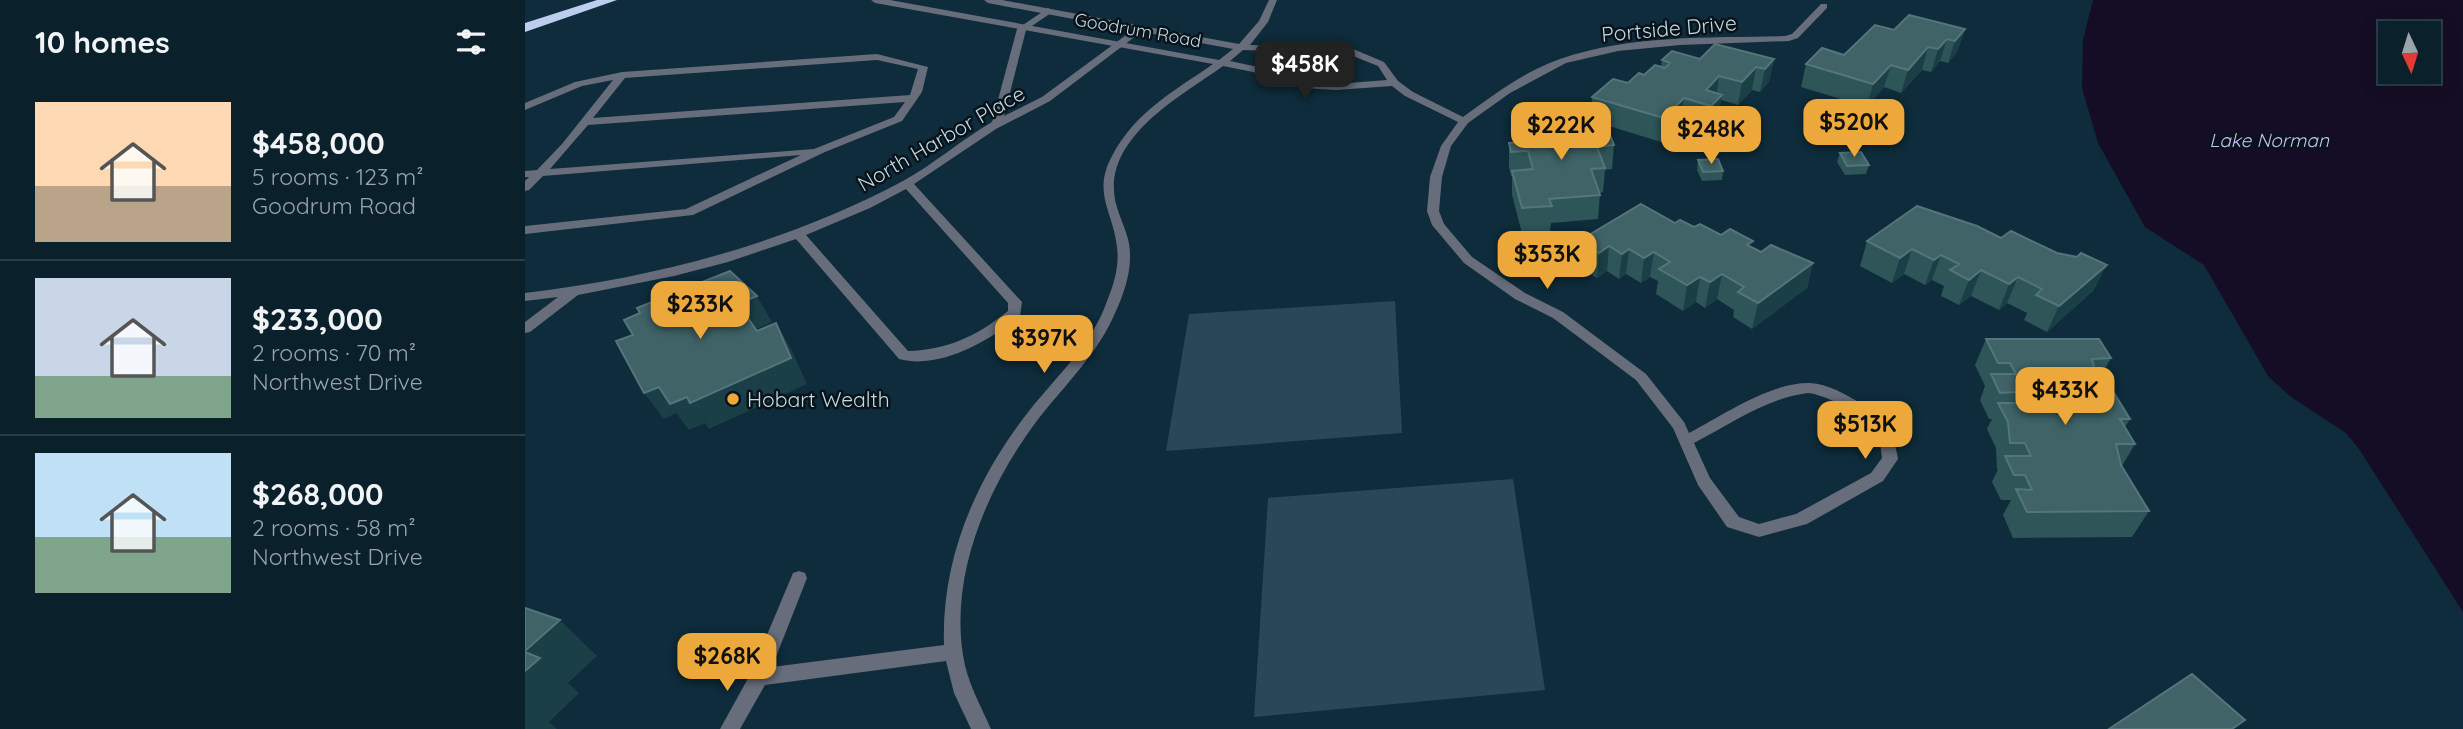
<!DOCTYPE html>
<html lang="en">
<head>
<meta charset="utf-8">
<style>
  :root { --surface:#0a212c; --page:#132934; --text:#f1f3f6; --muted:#99a3a9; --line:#2a3e48; --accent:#eda83b }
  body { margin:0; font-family:Quicksand,sans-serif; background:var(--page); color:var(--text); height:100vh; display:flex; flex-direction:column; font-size:26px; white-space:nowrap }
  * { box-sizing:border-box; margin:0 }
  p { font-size:23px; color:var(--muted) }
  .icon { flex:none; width:38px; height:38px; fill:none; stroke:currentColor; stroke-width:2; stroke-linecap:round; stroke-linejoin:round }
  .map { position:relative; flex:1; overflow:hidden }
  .details { display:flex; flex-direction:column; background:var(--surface); width:525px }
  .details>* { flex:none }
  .needle { width:46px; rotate:176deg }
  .fabs { position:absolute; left:1853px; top:21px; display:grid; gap:14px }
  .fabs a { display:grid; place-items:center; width:63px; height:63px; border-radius:0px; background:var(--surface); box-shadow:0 4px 18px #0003,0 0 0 2px var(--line); font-size:35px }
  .price { position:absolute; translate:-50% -60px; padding:0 16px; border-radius:14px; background:var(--accent); color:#111; font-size:23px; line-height:46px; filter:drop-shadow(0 2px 4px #0008) }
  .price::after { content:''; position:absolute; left:50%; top:42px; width:21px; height:16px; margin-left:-10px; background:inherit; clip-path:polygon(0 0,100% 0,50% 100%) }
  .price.on { background:#222; color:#fff }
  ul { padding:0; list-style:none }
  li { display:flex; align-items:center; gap:21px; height:175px; padding:0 35px }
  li+li { border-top:2px solid var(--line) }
  li span { display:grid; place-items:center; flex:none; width:196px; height:140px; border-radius:0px; color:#555 }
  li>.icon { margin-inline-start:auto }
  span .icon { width:84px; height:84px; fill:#fffc; stroke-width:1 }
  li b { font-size:30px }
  h2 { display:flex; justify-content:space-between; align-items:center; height:84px; padding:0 35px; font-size:30px }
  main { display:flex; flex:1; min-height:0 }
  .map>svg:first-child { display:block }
</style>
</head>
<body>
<main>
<section class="details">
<h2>10 homes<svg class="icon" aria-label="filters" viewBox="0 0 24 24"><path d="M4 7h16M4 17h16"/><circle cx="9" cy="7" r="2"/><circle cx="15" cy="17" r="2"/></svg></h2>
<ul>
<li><span style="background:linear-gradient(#ffd9b3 60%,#b9a48a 0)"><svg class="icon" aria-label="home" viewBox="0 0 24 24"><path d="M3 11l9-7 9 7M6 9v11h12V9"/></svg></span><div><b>$458,000</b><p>5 rooms · 123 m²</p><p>Goodrum Road</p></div></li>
<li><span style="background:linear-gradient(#c9d6e8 70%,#7fa58c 0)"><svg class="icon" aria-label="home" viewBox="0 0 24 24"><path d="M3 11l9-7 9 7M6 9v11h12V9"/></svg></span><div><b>$233,000</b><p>2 rooms · 70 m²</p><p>Northwest Drive</p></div></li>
<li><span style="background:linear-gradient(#bfe0f5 60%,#7fa58c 0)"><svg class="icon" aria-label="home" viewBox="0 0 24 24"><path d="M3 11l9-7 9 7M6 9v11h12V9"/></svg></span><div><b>$268,000</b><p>2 rooms · 58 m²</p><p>Northwest Drive</p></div></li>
</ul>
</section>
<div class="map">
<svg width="1938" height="729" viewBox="0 0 1938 729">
  <rect width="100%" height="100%" fill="#0e2c3b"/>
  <!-- green -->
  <path fill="#2a4757" d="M870 301 877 433 641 451 664 314Z
    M988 479 1020 690 729 717 743 498Z"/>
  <!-- water -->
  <path fill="#150d25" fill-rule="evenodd" d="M1568 0H1938V612L1834 449 1821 433 1766 397 1743 376 1679 265 1620 227 1573 143 1557 88 1558 40ZM1866 33H1904V72H1866Z"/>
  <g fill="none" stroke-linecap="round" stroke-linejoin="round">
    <!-- lane -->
    <path fill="#676d7a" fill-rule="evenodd" d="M523 8 528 11 526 13 501 30 479 116 517 97 612 27 620 29 525 101 471 129 389 184 497 302 495 316C464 341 415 370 374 359L271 239 203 262 149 276 53 295 5 332 0 333V322L33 297 0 301V293C133 277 259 244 378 181 409 164 436 140 467 122L492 29ZM381 189 483 303V311C452 336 422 350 383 351L281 235 345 208Z
      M352 54 403 67 397 92 377 121 300 152 168 215 0 234V226L161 209 276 155 18 176 4 190 0 191V181L4 177H0V171L12 170 37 144 88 80 57 86 0 110V103L50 82 97 72ZM352 60 393 69 385 95 68 118 100 78ZM380 102 369 117 289 149 25 169 63 125Z"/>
    <!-- street -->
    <path fill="#676d7a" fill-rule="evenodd" d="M346 0H365L694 60 708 49 463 3 459 0H477L714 44 734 21 744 0H752L743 22 725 45 828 49 859 62 873 81 888 92 938 117C968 95 1000 71 1035 59 1106 34 1187 38 1260 36L1267 34 1296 4H1302V8L1273 38 1264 41 1155 45 1093 51 1041 63 985 93 943 123 926 146 917 177 914 211 919 224 947 257 1000 293 1038 312 1121 374 1159 422 1164 433C1198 415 1246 382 1285 383 1303 384 1320 394 1335 403 1358 417 1369 432 1373 459L1358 481 1282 524 1234 537 1202 527 1173 485 1148 428 1111 380 1028 318 990 299 939 263 907 225 902 211 905 177 916 146 933 122 880 96 867 86 811 90 778 88 728 72 698 66C655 97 575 139 591 204 594 216 600 227 603 239 609 263 601 289 591 311 574 352 541 384 514 418 464 484 425 571 438 655 442 682 455 704 466 729H446L429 693 421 661 240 685 215 729H195L226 673 268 573 274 571 280 573 282 578 247 667 419 645C416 559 451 478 504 411 530 378 563 348 579 309 587 289 595 269 592 247 588 211 567 193 587 156 611 111 648 92 688 64L350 3ZM718 50 823 54 853 66 862 80 811 84 779 82 733 67 705 61ZM1283 393C1302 395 1340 415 1350 431 1355 439 1356 449 1357 458L1346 473 1271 514 1234 524 1214 517 1185 478 1169 443C1206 424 1242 398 1283 393Z"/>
    <!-- highway -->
    <path fill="#bdcdee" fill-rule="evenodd" d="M72 0H92L0 32V23Z"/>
  </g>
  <!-- wall -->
  <path fill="#2e5558" d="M1440 29 1432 52 1423 63 1415 61 1406 72 1397 70 1376 93 1359 87 1342 107 1276 87 1281 64 1319 55 1369 30Z
    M1175 59H1249L1244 82 1235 92 1227 90 1213 105 1196 100 1193 118 1182 130 1155 122 1136 142 1081 125 1089 145 1087 169 1080 170 1078 192 1075 193 1073 219 1026 223 1025 231 997 233 987 195V176H986L984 167V143L1009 142 1010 125 1066 121 1067 97 1103 83 1136 67 1137 60Z
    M1315 153 1344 165 1341 174 1320 175 1312 162Z
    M1173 160 1198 171 1197 180 1177 181 1172 170Z
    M1150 223 1196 235 1227 247 1236 252 1288 263 1282 288 1227 329 1208 317 1209 310 1192 299 1180 308 1171 302 1158 311 1131 294 1133 281 1125 277 1116 283 1101 274 1094 279 1082 271 1072 278 1052 266 1054 241Z
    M1476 238 1532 253 1569 290 1522 332 1499 320 1502 313 1482 303 1474 310 1446 296 1434 305 1416 296 1419 286 1407 280 1400 285 1379 274 1367 283 1335 266 1342 241Z
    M1461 339 1586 358 1574 380 1605 419 1600 427 1610 444 1597 466 1624 511 1607 537 1488 538 1478 515 1486 500H1476L1467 482 1473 469H1472L1471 448 1462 429 1467 419H1464L1455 400 1460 386 1450 365Z"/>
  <!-- shaded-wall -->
  <path fill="#1b3f46" d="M1440 29 1432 52 1423 63 1430 41Z
    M1422 39 1415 61 1406 72 1413 49Z
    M1403 47 1397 70 1376 93 1383 70Z
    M1249 59 1244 82 1235 92 1240 69Z
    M1366 65 1359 87 1342 107 1348 84Z
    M1231 67 1227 90 1213 105 1217 82Z
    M1194 76 1191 99 1181 90Z
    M1197 95 1193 118 1182 130 1186 106Z
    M1159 98 1155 122 1136 142 1139 118Z
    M1084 246 1082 271 1072 278 1074 253Z
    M1104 249 1101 274 1094 279 1097 254Z
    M1387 249 1379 274 1367 283 1375 258Z
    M1129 252 1125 277 1116 283 1119 258Z
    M1416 255 1407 280 1400 285 1409 260Z
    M1288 263 1282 288 1227 329 1233 303Z
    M1582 265 1569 290 1522 332 1534 306Z
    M1456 270 1446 296 1434 305 1444 280Z
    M1197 274 1192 299 1180 308 1185 282Z
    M1175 277 1171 302 1158 311 1162 285Z
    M1493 277 1482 303 1474 310 1484 284Z
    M232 296 247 322 229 330 213 304Z
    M251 323 266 349 282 384 184 429 180 423 164 430 151 413 139 419 119 393 134 387 162 397Z
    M35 620 72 656 43 683 54 693 24 722 32 729H0V651Z"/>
  <!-- building -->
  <path fill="#3f6367" stroke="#54757a" stroke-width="2" d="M1384 15 1440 29 1430 41 1422 39 1413 49 1403 47 1383 70 1366 65 1348 84 1281 64 1297 48 1319 55 1350 25 1369 30Z
    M1190 44 1249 59 1240 69 1231 67 1217 82 1194 76 1181 90 1197 95 1186 106 1159 98 1139 118 1067 97 1088 79 1103 83 1114 73 1119 75 1130 65 1140 68 1145 63 1137 60 1147 51 1175 59Z
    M1079 120 1089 145 1072 147 1080 168 1066 169 1075 195 1024 199 1027 206 997 208 987 171 1008 169 1003 151 986 152 984 143 1015 141 1010 125Z
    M1336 152 1344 165 1322 166 1315 153Z
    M1193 159 1198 171 1178 172 1173 160Z
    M1116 204 1150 223 1155 220 1169 227 1175 224 1196 235 1205 229 1228 241 1222 245 1236 252 1246 245 1288 263 1233 303 1213 292 1219 287 1197 274 1185 282 1175 277 1162 285 1134 269 1145 262 1129 252 1119 258 1104 249 1097 254 1084 246 1074 253 1054 241Z
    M1392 206 1452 226 1476 238 1486 231 1532 253 1552 257 1556 253 1582 265 1534 306 1511 295 1517 289 1493 277 1484 284 1456 270 1444 280 1425 270 1434 264 1416 255 1409 260 1387 249 1375 258 1342 241Z
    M205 271 232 296 213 304 232 331 251 323 266 358 165 403 162 397 145 404 134 387 119 393 91 341 108 335 99 320 115 313 112 308Z
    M1461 339H1574L1586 358 1567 359 1572 378 1589 393 1605 419H1595L1610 444H1591L1596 465 1624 511 1502 512 1491 489 1507 490 1500 475H1489L1480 456H1506L1500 443H1485L1483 422 1473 403H1496L1491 392 1475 393 1466 374H1491L1485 363H1473Z
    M0 608 35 620 0 651Z
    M0 652 15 658 0 671Z
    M1667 674 1720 720 1707 729H1584Z"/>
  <!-- markers -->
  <circle fill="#eda83b" stroke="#07131a" stroke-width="2.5" cx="208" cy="399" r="7"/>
  <g text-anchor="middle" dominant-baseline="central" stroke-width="5" stroke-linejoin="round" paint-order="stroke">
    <!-- far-street labels -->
    <g font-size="18" fill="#c6d7e1" stroke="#07131a">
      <text transform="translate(613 30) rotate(10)">Goodrum Road</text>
    </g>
    <!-- far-water labels -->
    <g font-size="19" font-style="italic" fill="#cdbff7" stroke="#07131a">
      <text x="1744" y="140">Lake Norman</text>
    </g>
    <!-- street labels -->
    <g font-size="21" fill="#c6d7e1" stroke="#07131a">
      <text transform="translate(1144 28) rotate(-5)">Portside Drive</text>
      <text transform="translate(416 138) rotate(-30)">North Harbor Place</text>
    </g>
    <!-- poi labels -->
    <g font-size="21" fill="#c6d7e1" stroke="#07131a" text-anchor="start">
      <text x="222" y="399">Hobart Wealth</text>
    </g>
  </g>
</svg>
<div class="fabs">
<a><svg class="needle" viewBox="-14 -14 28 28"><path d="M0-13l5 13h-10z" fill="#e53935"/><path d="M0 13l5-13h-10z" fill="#99a3a9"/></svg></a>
</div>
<b class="price on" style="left:780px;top:101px">$458K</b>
<b class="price" style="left:1329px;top:159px">$520K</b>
<b class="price" style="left:1036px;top:162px">$222K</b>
<b class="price" style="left:1186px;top:166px">$248K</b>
<b class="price" style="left:1022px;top:291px">$353K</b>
<b class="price" style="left:175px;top:341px">$233K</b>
<b class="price" style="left:519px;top:375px">$397K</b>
<b class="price" style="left:1540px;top:427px">$433K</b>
<b class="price" style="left:1340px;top:461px">$513K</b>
<b class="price" style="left:202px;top:693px">$268K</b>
</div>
</main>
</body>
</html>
